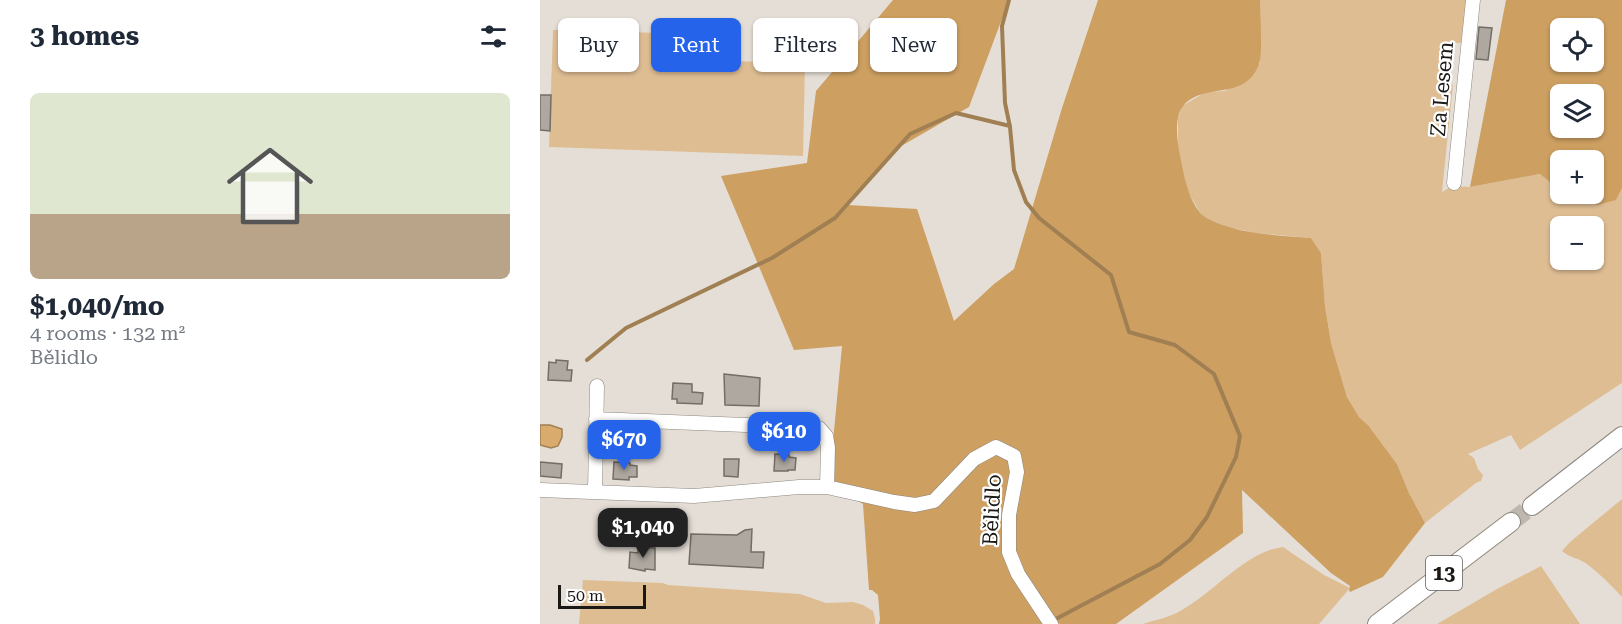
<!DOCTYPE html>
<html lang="en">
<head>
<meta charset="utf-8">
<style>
  :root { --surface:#fff; --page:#f2f2f3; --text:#1f2937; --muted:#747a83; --line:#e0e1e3; --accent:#2563eb }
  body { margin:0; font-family:"Roboto Serif",serif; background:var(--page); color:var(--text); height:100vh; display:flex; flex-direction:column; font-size:22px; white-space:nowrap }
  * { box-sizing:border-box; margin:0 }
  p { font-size:20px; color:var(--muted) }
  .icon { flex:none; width:33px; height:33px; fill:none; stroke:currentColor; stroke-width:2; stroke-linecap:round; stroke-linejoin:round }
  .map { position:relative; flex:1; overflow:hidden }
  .drawer { display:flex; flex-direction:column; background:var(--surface); width:540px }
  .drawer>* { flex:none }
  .guide { position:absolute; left:18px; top:18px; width:570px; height:54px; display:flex; gap:12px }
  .tools { position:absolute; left:1010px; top:18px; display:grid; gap:12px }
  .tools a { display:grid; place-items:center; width:54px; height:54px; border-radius:9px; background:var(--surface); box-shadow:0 2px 4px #0004; font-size:30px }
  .scale { position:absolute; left:18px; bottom:15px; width:88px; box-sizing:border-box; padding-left:6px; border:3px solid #1b1916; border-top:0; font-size:16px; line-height:21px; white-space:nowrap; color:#1b1916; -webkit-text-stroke:4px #fff; paint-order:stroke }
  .price { position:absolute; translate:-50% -51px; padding:0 14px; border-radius:12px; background:var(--accent); color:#fff; font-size:20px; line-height:39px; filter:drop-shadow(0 2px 3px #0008) }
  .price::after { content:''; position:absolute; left:50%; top:36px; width:18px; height:14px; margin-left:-9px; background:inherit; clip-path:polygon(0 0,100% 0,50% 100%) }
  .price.active { background:#222; color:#fff }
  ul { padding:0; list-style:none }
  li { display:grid; align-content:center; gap:12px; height:318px; padding:0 30px }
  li+li { border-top:2px solid var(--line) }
  li span { display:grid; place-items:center; height:186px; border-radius:9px; color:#555 }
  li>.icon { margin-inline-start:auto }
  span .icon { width:108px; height:108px; fill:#fffc; stroke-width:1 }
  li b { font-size:26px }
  h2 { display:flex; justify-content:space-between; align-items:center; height:72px; padding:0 30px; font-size:26px }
  .pill { padding:0 21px; border-radius:9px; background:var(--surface); box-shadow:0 2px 4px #0004; font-size:21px; line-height:54px }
  .pill.active { background:var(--accent); color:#fff }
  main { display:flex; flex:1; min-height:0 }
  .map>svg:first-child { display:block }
</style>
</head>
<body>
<main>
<section class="drawer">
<h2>3 homes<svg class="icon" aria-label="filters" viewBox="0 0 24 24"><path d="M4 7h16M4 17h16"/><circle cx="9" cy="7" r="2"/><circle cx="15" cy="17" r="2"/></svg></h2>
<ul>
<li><span style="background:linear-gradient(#dfe7d0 65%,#b9a48a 0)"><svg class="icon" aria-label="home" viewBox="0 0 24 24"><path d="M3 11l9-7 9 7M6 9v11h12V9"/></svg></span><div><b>$1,040/mo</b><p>4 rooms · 132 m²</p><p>Bělidlo</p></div></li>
</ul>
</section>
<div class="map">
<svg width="1082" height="624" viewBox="0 0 1082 624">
  <rect width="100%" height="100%" fill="#e5ded6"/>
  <!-- green -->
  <path fill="#debd93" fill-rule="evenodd" d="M720 0H926L921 43H912L907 84 913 85 902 192 912 186 930 187 1000 174 1012 184 1020 185V194H1042L1045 198 1076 200 1082 188V383L980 450 971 435 928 454 934 458 938 469 943 475 941 481 936 483 885 523 869 493 857 464 828 425 819 417 807 397 791 343 785 306 781 253 771 238 716 233 687 227 662 216 647 190 638 148V118L642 106 666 92 685 91 720 63ZM1020 226H1053V260H1020Z
    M13 30 120 33 119 59 265 63 263 156 9 147Z
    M1082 499V597C1071 585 1060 574 1047 564 1039 558 1030 558 1022 551L1030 542Z
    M743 547 784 575 810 588 779 624H603C615 620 631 617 642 610 673 593 707 551 743 547Z
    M1001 566 1040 624H897L957 589Z
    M43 580 123 583 128 585 260 594 286 603 313 602 323 605 333 611 335 619V624H39Z"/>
  <!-- forest -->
  <path fill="#cd9f61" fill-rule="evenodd" d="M353 0H469L429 107 356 149 308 205 377 209 414 321 454 284 474 269 522 108 558 0H720C720 12 723 55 719 64 705 102 665 81 643 106 634 117 637 141 640 155 644 175 647 197 661 214 664 217 669 219 673 221 703 235 738 235 771 238L781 253 785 306 791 343 807 397 819 417 828 425 857 464 869 493 885 523 843 577 810 592 809 590 810 586 791 573 702 490 703 533 576 624H520L506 618 503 624H339L340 619 338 595 332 590H329L323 504 289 484 302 346 254 350 181 176 267 163 276 91Z
    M966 0H1082V188L1076 200 1057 205 1045 198 1042 194H1053V160H1020V185L1012 184 1000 174 930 187ZM1020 28H1053V62H1020ZM1020 94H1053V128H1020Z"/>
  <!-- water -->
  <path fill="#d9ab6d" stroke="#a07f53" stroke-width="1.5" d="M0 425H10L22 429V437L18 446 11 448 0 445Z"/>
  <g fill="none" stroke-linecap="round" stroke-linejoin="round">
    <!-- stream -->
    <path stroke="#a07f53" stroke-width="4" d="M469 0 462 26 465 103 470 127 474 170 486 202 499 218 571 275 589 332 635 345 674 374 700 436 696 457 667 517 650 540 620 564 512 621
      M47 360 86 328 232 258 295 218 370 134 416 113 470 126"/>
  </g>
  <!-- building -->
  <path fill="#aea8a0" stroke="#726d66" stroke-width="1.5" d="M939 27 952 28 948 60 936 59Z
    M0 95H11L10 131 0 130Z
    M16 360 28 361 27 370H32L31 381 8 380 9 362 16 363Z
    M184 374 220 378 219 406 185 405Z
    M133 383 152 384V392L163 393 162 404 137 403V399H132Z
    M235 454 249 455V457L256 458 255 470H248V471H234Z
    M184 459H199L198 477 184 476Z
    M0 462 22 464 21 478 0 476Z
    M74 462 90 463V465L97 466V477H89V480L73 479Z
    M212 529 211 552H224L223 568 149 564 151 534 197 535 205 530Z
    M98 547 115 548V570L105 569V571L89 568 90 552 98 553Z"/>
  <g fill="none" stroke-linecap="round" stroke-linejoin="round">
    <!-- major-tunnel -->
    <path stroke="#bdb7b0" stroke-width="18" stroke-dasharray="18 9" stroke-linecap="butt" d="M971 522 992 506"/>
    <defs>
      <path id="minor" d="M914 183 933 0
        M56 419 279 428 286 436 288 448 287 487
        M0 490 154 496 259 487H287L354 502 375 505 394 501 434 459 456 447 474 456 477 472 469 515V552L478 574 511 624
        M55 492 57 386"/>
      <path id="major" d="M992 506 1082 436
        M837 624 971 522"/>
    </defs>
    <!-- minor casing -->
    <use href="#minor" stroke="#8d877f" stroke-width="15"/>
    <!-- major casing -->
    <use href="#major" stroke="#8d877f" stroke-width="20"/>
    <!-- minor -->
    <use href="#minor" stroke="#fff" stroke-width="14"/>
    <!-- major -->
    <use href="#major" stroke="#fff" stroke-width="18"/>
  </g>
  <g text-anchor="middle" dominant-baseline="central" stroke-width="4.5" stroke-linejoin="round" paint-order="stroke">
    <!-- shield labels -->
    <rect fill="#fff" stroke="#5f5e5c" stroke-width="1.5" x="886" y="556" width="36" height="34" rx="4.5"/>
    <g font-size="20" font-weight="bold" fill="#1b1916">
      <text x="904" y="573">13</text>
    </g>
    <!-- street labels -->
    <g font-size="21" fill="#1b1916" stroke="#fff">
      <text transform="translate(902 89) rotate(-85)">Za Lesem</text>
      <text transform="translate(452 510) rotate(-87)">Bělidlo</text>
    </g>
  </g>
</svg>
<div class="tools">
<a><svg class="icon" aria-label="locate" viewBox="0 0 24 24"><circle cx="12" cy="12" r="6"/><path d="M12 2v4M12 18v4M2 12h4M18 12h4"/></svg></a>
<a><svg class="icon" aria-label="layers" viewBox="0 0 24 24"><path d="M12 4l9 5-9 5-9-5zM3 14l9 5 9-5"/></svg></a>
<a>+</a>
<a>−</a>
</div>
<div class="scale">50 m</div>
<b class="price" style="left:244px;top:463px">$610</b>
<b class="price" style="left:84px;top:471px">$670</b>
<b class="price active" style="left:103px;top:559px">$1,040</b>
<div class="guide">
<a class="pill">Buy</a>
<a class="pill active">Rent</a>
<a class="pill">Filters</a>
<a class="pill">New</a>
</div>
</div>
</main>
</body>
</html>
